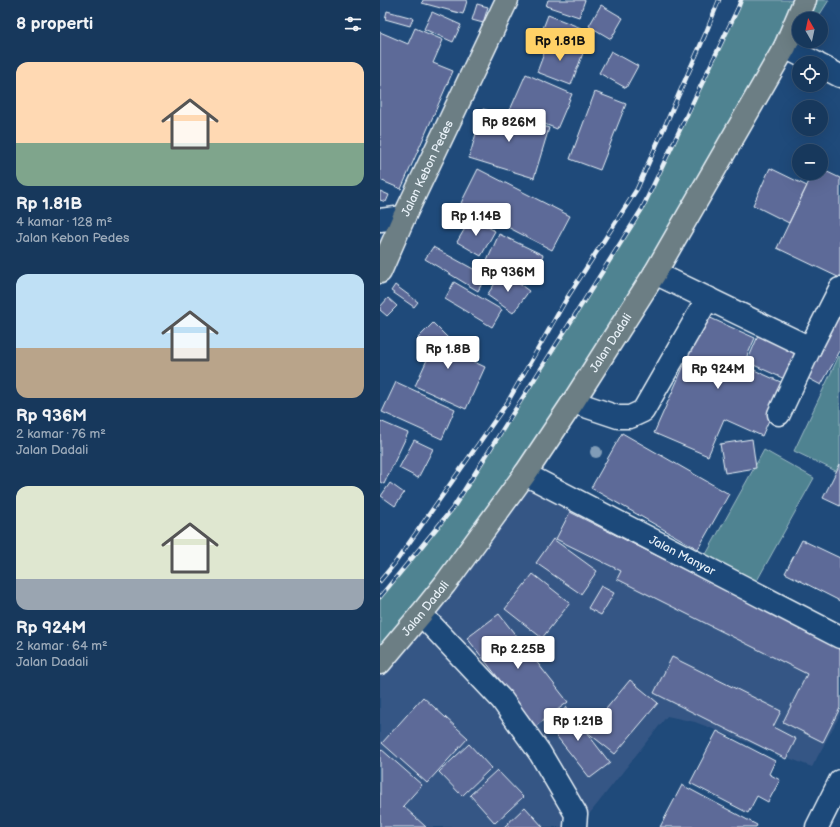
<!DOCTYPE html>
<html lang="id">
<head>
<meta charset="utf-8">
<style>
  :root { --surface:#17385c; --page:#244365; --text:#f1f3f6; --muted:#9eacbb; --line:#365272; --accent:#ffd166 }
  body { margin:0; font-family:"Balsamiq Sans",sans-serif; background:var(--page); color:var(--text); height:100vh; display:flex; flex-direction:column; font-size:15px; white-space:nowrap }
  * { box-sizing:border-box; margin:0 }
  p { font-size:13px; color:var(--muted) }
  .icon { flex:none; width:22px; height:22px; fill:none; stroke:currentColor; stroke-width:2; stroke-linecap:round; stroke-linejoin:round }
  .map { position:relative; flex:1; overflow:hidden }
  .panel { display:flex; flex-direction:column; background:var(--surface); width:380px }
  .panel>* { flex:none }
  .needle { width:26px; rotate:351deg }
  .fabs { position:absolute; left:412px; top:12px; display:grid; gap:8px }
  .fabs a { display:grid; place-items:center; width:36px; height:36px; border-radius:50%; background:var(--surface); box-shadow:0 4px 16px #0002,0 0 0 1px var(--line); font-size:20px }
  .price { position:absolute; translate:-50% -34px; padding:0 9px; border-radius:4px; background:#fff; color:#222; font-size:13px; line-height:26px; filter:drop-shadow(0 1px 2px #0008) }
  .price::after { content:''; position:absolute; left:50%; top:24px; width:12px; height:9px; margin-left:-6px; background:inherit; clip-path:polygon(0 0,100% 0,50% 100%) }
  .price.selected { background:var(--accent); color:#111 }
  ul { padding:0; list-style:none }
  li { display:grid; align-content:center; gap:8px; height:212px; padding:0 16px }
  li span { display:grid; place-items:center; height:124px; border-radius:12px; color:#555 }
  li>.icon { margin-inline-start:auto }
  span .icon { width:72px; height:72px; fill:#fffc; stroke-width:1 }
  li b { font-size:17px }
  h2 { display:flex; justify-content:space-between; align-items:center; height:48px; padding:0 16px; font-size:17px }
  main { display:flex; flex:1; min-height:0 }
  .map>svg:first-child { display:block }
</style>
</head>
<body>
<main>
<section class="panel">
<h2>8 properti<svg class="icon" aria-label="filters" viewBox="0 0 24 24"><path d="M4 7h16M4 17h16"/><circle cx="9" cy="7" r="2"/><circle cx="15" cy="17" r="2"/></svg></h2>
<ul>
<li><span style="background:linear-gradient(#ffd9b3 65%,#7fa58c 0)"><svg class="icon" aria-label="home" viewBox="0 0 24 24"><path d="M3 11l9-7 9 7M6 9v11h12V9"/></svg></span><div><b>Rp 1.81B</b><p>4 kamar · 128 m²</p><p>Jalan Kebon Pedes</p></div></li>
<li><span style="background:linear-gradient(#bfe0f5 60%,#b9a48a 0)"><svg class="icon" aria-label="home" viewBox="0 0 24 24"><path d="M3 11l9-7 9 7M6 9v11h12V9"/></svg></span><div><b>Rp 936M</b><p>2 kamar · 76 m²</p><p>Jalan Dadali</p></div></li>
<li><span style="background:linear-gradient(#dfe7d0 75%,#9aa5b1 0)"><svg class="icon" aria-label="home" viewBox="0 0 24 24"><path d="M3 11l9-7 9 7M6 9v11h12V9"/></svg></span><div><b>Rp 924M</b><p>2 kamar · 64 m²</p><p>Jalan Dadali</p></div></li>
</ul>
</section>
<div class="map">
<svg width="460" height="827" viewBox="0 0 460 827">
  <rect width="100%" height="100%" fill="#1f4a7a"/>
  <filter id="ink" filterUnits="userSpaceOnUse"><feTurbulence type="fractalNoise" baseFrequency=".025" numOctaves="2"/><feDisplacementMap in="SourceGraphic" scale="8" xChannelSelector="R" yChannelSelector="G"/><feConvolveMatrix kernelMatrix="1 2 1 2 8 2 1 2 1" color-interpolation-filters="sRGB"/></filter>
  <g filter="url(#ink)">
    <!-- built -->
    <path fill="#365785" d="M150 467 460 637V715L432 767 315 722 287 716 199 827H0V662Z"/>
    <!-- green -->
    <path fill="#4f8391" stroke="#9cbac4" d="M360 0H449L437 19H419V41H423L275 273 0 662V597L73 508 262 209Z
      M459 356 460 357V473L414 451Z
      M384 450 434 478 374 586 324 558Z"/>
    <!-- building -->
    <path fill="#5d6b98" stroke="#e8f1f8" d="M43 0H85L87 1 83 14 42 3Z
      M168 0H205L199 17 166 6Z
      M97 4 108 7 103 23 92 20Z
      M221 5 243 18 231 39 209 26Z
      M7 11 33 18 30 26 5 19Z
      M52 12 81 25 73 42 44 29Z
      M168 15 214 33 208 49 162 31Z
      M35 28 63 40 53 63 73 71 21 189 0 180V32L28 44Z
      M169 40 203 53 191 85 157 72Z
      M231 51 258 66 246 88 219 73Z
      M146 74 192 94 177 129 130 110Z
      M215 92 246 104 220 170 190 159Z
      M103 109 169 128 154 178 89 158Z
      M390 168 427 186 409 223 373 205Z
      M98 169 190 216 172 250 81 203Z
      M441 169 460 178V278L397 248 433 173H441Z
      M0 191 9 195 6 202 0 200Z
      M91 218 115 231 101 256 77 242Z
      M119 234 163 255 150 282 107 261Z
      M53 247 106 276 98 291 45 259Z
      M123 272 149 291 133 313 107 295Z
      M74 282 122 310 112 327 65 299Z
      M15 285 38 302 34 307 11 291Z
      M8 298 17 306 7 316 0 310V307Z
      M460 305V351L441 385 422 375Z
      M326 316 375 338 363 365 405 384 382 436 344 419 328 456 274 433Z
      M53 323 90 360 105 367 86 409 35 386 51 351 38 338Z
      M378 336 419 354 407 380 367 362Z
      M16 382 75 409 62 439 2 412Z
      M0 421 28 433 4 484 0 482Z
      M242 433 349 494 318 549 211 488Z
      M372 439 376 468 345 473 340 444Z
      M34 440 53 449 38 478 19 468Z
      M460 464V506L443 498Z
      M10 483 24 493 15 506 1 496Z
      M190 512 460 648V708L443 742 403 722 427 674 237 579 241 571 176 539Z
      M173 539 217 571 201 594 156 563Z
      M422 540 460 558V601L405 573Z
      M153 574 190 603 162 638 125 609Z
      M221 586 234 593 221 615 208 608Z
      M119 614 188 702 156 726 87 638Z
      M292 657 401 711 393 727 416 739 406 759 274 693Z
      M250 680 278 703 235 754 207 732Z
      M43 697 88 738 47 783 2 743Z
      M187 707 230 763 210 778 166 723Z
      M337 731 395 761 389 774 400 780 388 802 377 796 368 813 310 783Z
      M89 744 111 768 82 796 59 772Z
      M1 749 42 785 23 806 46 827H0V750Z
      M117 770 143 797 115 823 90 795Z
      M302 785 377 825 376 827H280Z
      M145 807 163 827H124Z"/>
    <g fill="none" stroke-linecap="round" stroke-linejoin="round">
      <defs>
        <g id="minor">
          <path d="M405 47 436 63"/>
          <path d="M441 66 460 76"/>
          <path d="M0 220 24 217"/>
          <path d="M275 273 430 348"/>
          <path d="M193 402 238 417H250L263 411 328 298"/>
          <path d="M399 414 430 348 460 289"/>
          <path id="s1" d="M145 474 460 637"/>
          <path d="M41 614 122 700 160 753 196 814 195 827"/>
          <path d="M437 827 460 781"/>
        </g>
        <g id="major">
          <path id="s2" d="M0 272 24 217 127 0"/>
          <path id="s3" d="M0 663 41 614 65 584 145 474 193 402 275 273 405 47 425 0"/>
        </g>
      </defs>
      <!-- minor casing -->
      <use href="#minor" stroke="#e8f1f8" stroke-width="25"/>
      <!-- major casing -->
      <use href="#major" stroke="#e8f1f8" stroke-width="25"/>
      <!-- minor -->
      <use href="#minor" stroke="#1f4a7a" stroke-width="22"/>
      <!-- major -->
      <use href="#major" stroke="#6c7e84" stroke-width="22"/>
      <defs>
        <path id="rail" d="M0 581 15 563 127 403 187 298 257 189 325 35 339 0
          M0 597 73 508 262 209 358 8 361 0"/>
      </defs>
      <!-- rail casing -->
      <use href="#rail" stroke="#e8f1f8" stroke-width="4.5"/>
      <!-- rail -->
      <use href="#rail" stroke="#1f4a7a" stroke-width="3" stroke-dasharray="9" stroke-linecap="butt"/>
    </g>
    <!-- trees -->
    <circle fill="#819cb7" cx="216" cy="452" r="6"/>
  </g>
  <g text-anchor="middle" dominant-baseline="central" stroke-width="3" stroke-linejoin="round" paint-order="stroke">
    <!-- street labels -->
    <g font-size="12" fill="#e8f1f8" stroke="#1f4a7a">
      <text stroke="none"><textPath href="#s2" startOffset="114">Jalan Kebon Pedes</textPath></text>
      <text stroke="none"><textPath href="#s3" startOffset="395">Jalan Dadali</textPath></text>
      <text stroke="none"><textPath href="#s1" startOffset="177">Jalan Manyar</textPath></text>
      <text stroke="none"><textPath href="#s3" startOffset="71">Jalan Dadali</textPath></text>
    </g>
  </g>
</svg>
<div class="fabs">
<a><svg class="needle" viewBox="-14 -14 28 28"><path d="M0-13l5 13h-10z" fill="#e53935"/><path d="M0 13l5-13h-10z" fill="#9eacbb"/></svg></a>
<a><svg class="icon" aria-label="locate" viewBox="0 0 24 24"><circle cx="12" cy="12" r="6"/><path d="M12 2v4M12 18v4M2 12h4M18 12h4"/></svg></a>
<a>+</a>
<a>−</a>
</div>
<b class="price selected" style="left:180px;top:62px">Rp 1.81B</b>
<b class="price" style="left:129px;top:143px">Rp 826M</b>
<b class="price" style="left:96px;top:237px">Rp 1.14B</b>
<b class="price" style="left:128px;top:293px">Rp 936M</b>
<b class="price" style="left:68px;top:370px">Rp 1.8B</b>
<b class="price" style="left:338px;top:390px">Rp 924M</b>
<b class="price" style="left:138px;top:670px">Rp 2.25B</b>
<b class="price" style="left:198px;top:742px">Rp 1.21B</b>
</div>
</main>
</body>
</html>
